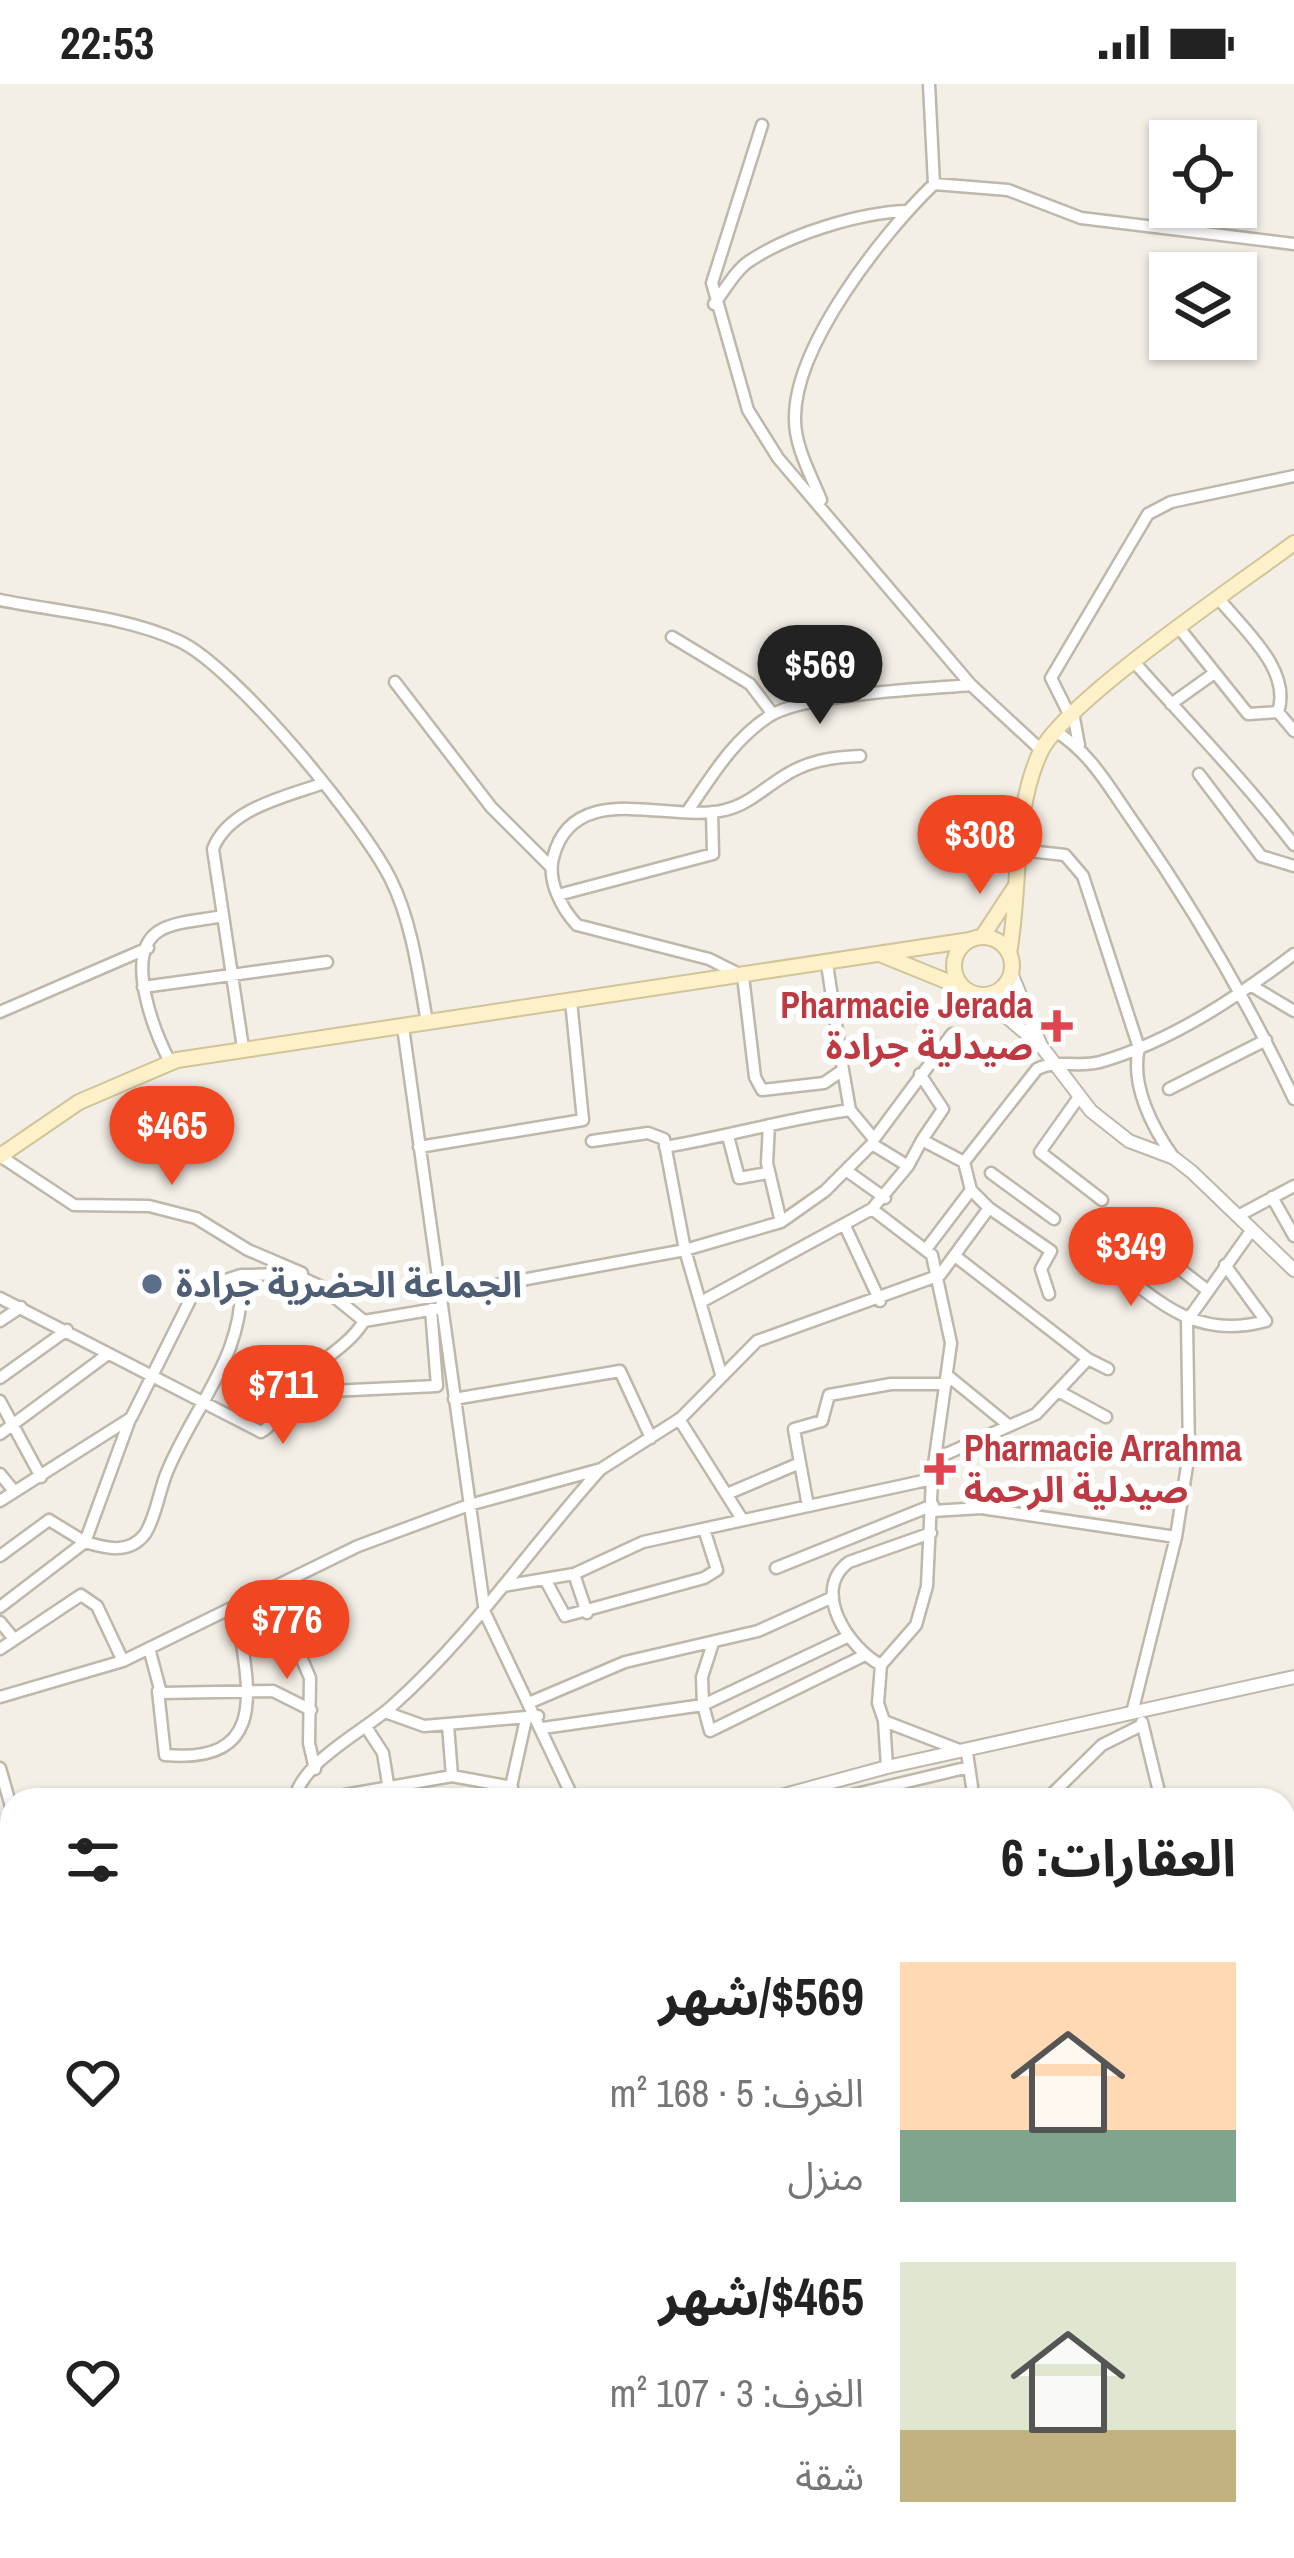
<!DOCTYPE html>
<html lang="ar">
<head>
<meta charset="utf-8">
<style>
  :root { --surface:#fff; --page:#f6f6f6; --text:#222; --muted:#767676; --accent:#f04621 }
  body { margin:0; font-family:"Archivo Narrow","Noto Sans Arabic",sans-serif; background:var(--page); color:var(--text); direction:rtl; height:100vh; display:flex; flex-direction:column; font-size:45px; white-space:nowrap }
  * { box-sizing:border-box; margin:0 }
  p { font-size:39px; color:var(--muted) }
  .icon { flex:none; width:66px; height:66px; fill:none; stroke:currentColor; stroke-width:2; stroke-linecap:round; stroke-linejoin:round }
  .map { position:relative; flex:1; overflow:hidden; direction:ltr }
  .sheet { position:absolute; left:0px; top:1704px; width:1296px; height:771px; display:flex; flex-direction:column; background:var(--surface); border-radius:36px 36px 0 0; box-shadow:0 3px 9px #0004; direction:rtl }
  .sheet>* { flex:none }
  .tools { position:absolute; left:1149px; top:36px; display:grid; gap:24px }
  .tools a { display:grid; place-items:center; width:108px; height:108px; border-radius:0px; background:var(--surface); box-shadow:0 3px 9px #0004; font-size:60px }
  .price { position:absolute; translate:-50% -102px; padding:0 27px; border-radius:42px; background:var(--accent); color:#fff; font-size:39px; line-height:78px; filter:drop-shadow(0 3px 6px #0008) }
  .price::after { content:''; position:absolute; left:50%; top:72px; width:36px; height:27px; margin-left:-18px; background:inherit; clip-path:polygon(0 0,100% 0,50% 100%) }
  .price.selected { background:#222; color:#fff }
  ul { padding:0; list-style:none }
  li { display:flex; align-items:center; gap:36px; height:300px; padding:0 60px }
  li span { display:grid; place-items:center; flex:none; width:336px; height:240px; border-radius:0px; color:#555 }
  li>.icon { margin-inline-start:auto }
  span .icon { width:144px; height:144px; fill:#fffc; stroke-width:1 }
  li b { font-size:51px }
  h2 { display:flex; justify-content:space-between; align-items:center; height:144px; padding:0 60px; font-size:51px }
  .status { display:flex; justify-content:space-between; align-items:center; height:84px; padding:0 60px; background:var(--surface); direction:ltr }
  .status svg { height:33px; fill:currentColor }
  .map>svg:first-child { display:block }
</style>
</head>
<body>
<div class="status"><b>22:53</b><svg viewBox="0 0 49 12"><path d="M0 12V9h3v3zM5 12V6h3v6zM10 12V3h3v9zM15 12V0h3v12zM26 1h20v11H26zM47 4h2v5h-2z"/></svg></div>
<div class="map">
<svg width="1294" height="2474" viewBox="0 0 1294 2474">
  <rect width="100%" height="100%" fill="#f3efe7"/>
  <g fill="none" stroke-linecap="round" stroke-linejoin="round">
    <defs>
      <path id="minor" d="M762 41 712 199 748 326 778 374 971 601 1041 666
        M934 100 1008 106 1081 134 1294 160
        M714 220C725 206 736 185 751 176 791 150 858 129 906 127
        M821 416C811 391 795 363 795 336 793 263 883 149 934 100L929 0
        M1219 515C1244 546 1292 586 1278 628
        M0 516C58 528 125 532 179 557 235 583 363 739 391 796 412 838 419 893 427 938
        M1180 545 1248 630 1278 628
        M672 553 750 600 772 629
        M1135 579C1189 640 1245 697 1294 761
        M395 598 491 723 551 783
        M1171 620 1213 590
        M1278 628 1294 647
        M1073 629 1079 661
        M1070 632 1051 594 1148 430 1171 418 1294 392
        M1055 647C1090 668 1109 703 1132 736 1195 826 1247 916 1294 1015
        M1199 690 1261 772 1294 782
        M689 725C712 692 733 656 768 633 801 610 926 605 971 601
        M1020 766 1065 771 1083 792 1139 964C1130 1001 1153 1045 1174 1074
        M558 811 713 770 712 728
        M827 880 843 986 824 999 762 1006 755 993 743 892 709 875 577 841C562 825 547 797 553 774 573 693 671 740 725 726 747 721 762 706 781 694 806 677 831 673 860 672
        M1252 902 1294 927
        M143 903 327 878
        M0 928 148 864
        M403 943 485 1529 574 1716
        M243 964 213 765C228 725 284 713 321 700
        M170 978C156 951 122 870 159 847 175 837 204 836 223 832
        M843 986 850 1026
        M920 990 943 1025 922 1056
        M1169 1005 1266 956
        M1079 1013 1040 1068 1102 1116
        M769 1041 767 1079 781 1138
        M728 1052 739 1094 768 1089
        M874 1055 952 950
        M592 1057 648 1049 664 1055 685 1166 721 1290
        M419 1063 583 1036 571 917
        M665 1063C729 1052 786 1035 850 1026L874 1055 872 1060 908 1082 922 1056 964 1078
        M0 1072 74 1121 149 1122 196 1134 248 1166 302 1189
        M847 1087 885 1114
        M991 1089 1054 1135
        M1272 1113 1294 1152
        M989 1124 1051 1167 1041 1185 1049 1210
        M872 1125 932 1171 951 1259 932 1395 927 1502 916 1541 881 1581 878 1619 884 1637 967 1669 974 1716
        M1238 1132 1294 1102
        M845 1142 880 1217
        M1149 1161 1207 1206
        M927 1164 971 1106
        M955 1172 1088 1275
        M1102 1174C1157 1215 1193 1257 1266 1237L1225 1181
        M440 1211 685 1166 781 1138 825 1107 872 1060
        M0 1214 261 1348C277 1340 280 1316 293 1302 315 1278 347 1265 364 1237
        M701 1218 872 1125 908 1082
        M0 1237 21 1223
        M947 1291 1007 1340
        M0 1294 67 1246
        M1058 1307 1106 1333
        M288 1309 437 1302 431 1225
        M454 1315 620 1287 651 1354
        M0 1317 41 1393
        M130 1335 85 1458C105 1464 129 1471 145 1450 156 1433 159 1407 167 1388 196 1318 246 1271 241 1191
        M679 1335 742 1435
        M0 1350 108 1270
        M935 1375 1036 1330 1088 1275 1108 1285
        M800 1379 808 1422
        M0 1390 14 1407
        M727 1410 800 1379 794 1345 822 1337 829 1311 891 1300H946
        M0 1417 131 1334 195 1206 241 1191 294 1190 322 1203 364 1237 441 1224
        M933 1427 981 1424 1176 1453 1189 1369 1187 1237 1251 1147
        M0 1472 49 1436 85 1458 0 1523
        M776 1484 933 1421
        M574 1490 587 1529
        M546 1497 565 1532 704 1494 717 1486 704 1445
        M503 1502 574 1490 643 1458 932 1395
        M271 1503 310 1594 309 1659 315 1685
        M0 1538 14 1555
        M847 1553 703 1621 710 1647 863 1572
        M149 1564 161 1609 273 1607 311 1626
        M0 1565 81 1511 97 1522 123 1577
        M881 1581C849 1564 810 1507 849 1478L931 1449
        M158 1607 165 1671C275 1681 246 1596 236 1521
        M0 1613 123 1577 358 1462 469 1421 601 1385 681 1334 757 1257 940 1191 989 1124 971 1106 964 1078 1037 985C1058 975 1077 984 1100 978 1170 958 1236 914 1294 870
        M531 1618 625 1578 758 1547 833 1513
        M385 1628 424 1642 538 1632
        M1132 1629 1176 1453
        M884 1637 887 1683
        M1142 1638 1161 1716
        M448 1641 452 1692
        M366 1643 383 1669 388 1700
        M543 1644 703 1621 702 1593 713 1559
        M0 1684 12 1726
        M294 1716C303 1676 363 1648 392 1622 471 1552 529 1465 599 1387
        M316 1716 452 1692 512 1703
        M508 1716 526 1635
        M831 1716 969 1683
        M1046 1716 1102 1661 1142 1641
        M1284 1850H1294
        M1284 1919 1294 1906
        M1284 2071 1294 2076
        M1284 2123 1294 2141
        M1284 2246 1294 2245
        M0 2313 12 2249
        M0 2394 12 2392
        M198 2463V2474
        M267 2463 300 2472 334 2463
        M538 2463V2474
        M905 2463 921 2474
        M1050 2463 1052 2474
        M0 2474 68 2463
        M739 2474 744 2463
        M887 2474 891 2463
        M1115 2474 1162 2464"/>
      <path id="tertiary" d="M1011 889 1041 962
        M981 911 1042 963 1091 1027 1129 1057 1174 1074 1192 1088 1294 1186
        M766 1716 887 1683 1294 1593
        M0 1864 12 1863"/>
      <path id="secondary" d="M982 853 1015 803
        M954 882a29 29 0 1 1 58 0a29 29 0 1 1-58 0Z
        M1009 869C1021 805 1012 730 1040 669 1062 619 1242 498 1294 459
        M882 871 961 903
        M0 1072 79 1018 177 976 970 856"/>
    </defs>
    <!-- minor casing -->
    <use href="#minor" stroke="#beb7aa" stroke-width="15"/>
    <!-- tertiary casing -->
    <use href="#tertiary" stroke="#beb7aa" stroke-width="16"/>
    <!-- secondary casing -->
    <use href="#secondary" stroke="#d0c498" stroke-width="18"/>
    <!-- minor -->
    <use href="#minor" stroke="#fff" stroke-width="10"/>
    <!-- tertiary -->
    <use href="#tertiary" stroke="#fff" stroke-width="12"/>
    <!-- secondary -->
    <use href="#secondary" stroke="#fcf1c8" stroke-width="14"/>
  </g>
  <!-- markers -->
  <g fill="#e0444e" stroke="#fff" stroke-width="4.5">
    <path d="M1051 924h12v12h12v12h-12v12h-12v-12h-12v-12h12z"/>
    <path d="M934 1367h12v12h12v12h-12v12h-12v-12h-12v-12h12z"/>
  </g>
  <circle fill="#5c6f8a" stroke="#fff" stroke-width="4.5" cx="152" cy="1200" r="12"/>
  <g text-anchor="middle" dominant-baseline="central" stroke-width="12" stroke-linejoin="round" paint-order="stroke">
    <!-- health labels -->
    <g font-size="36" font-weight="bold" fill="#be3a42" stroke="#fff" text-anchor="end">
      <text x="1033" y="921">Pharmacie Jerada<tspan x="1033" dy="41">صيدلية جرادة</tspan></text>
      <text x="964" y="1364" text-anchor="start">Pharmacie Arrahma<tspan x="964" dy="41">صيدلية الرحمة</tspan></text>
    </g>
    <!-- service labels -->
    <g font-size="36" font-weight="bold" fill="#4e5e75" stroke="#fff" text-anchor="start">
      <text x="176" y="1200">الجماعة الحضرية جرادة</text>
    </g>
  </g>
</svg>
<div class="tools">
<a><svg class="icon" aria-label="locate" viewBox="0 0 24 24"><circle cx="12" cy="12" r="6"/><path d="M12 2v4M12 18v4M2 12h4M18 12h4"/></svg></a>
<a><svg class="icon" aria-label="layers" viewBox="0 0 24 24"><path d="M12 4l9 5-9 5-9-5zM3 14l9 5 9-5"/></svg></a>
</div>
<b class="price selected" style="left:820px;top:643px">$569</b>
<b class="price" style="left:980px;top:813px">$308</b>
<b class="price" style="left:172px;top:1104px">$465</b>
<b class="price" style="left:1131px;top:1225px">$349</b>
<b class="price" style="left:283px;top:1363px">$711</b>
<b class="price" style="left:287px;top:1598px">$776</b>
<section class="sheet">
<h2>العقارات: 6<svg class="icon" aria-label="filters" viewBox="0 0 24 24"><path d="M4 7h16M4 17h16"/><circle cx="9" cy="7" r="2"/><circle cx="15" cy="17" r="2"/></svg></h2>
<ul>
<li><span style="background:linear-gradient(#ffd9b3 70%,#7fa58c 0)"><svg class="icon" aria-label="home" viewBox="0 0 24 24"><path d="M3 11l9-7 9 7M6 9v11h12V9"/></svg></span><div><b>$569/شهر</b><p>الغرف: 5 · 168 m²</p><p>منزل</p></div><svg class="icon" aria-label="heart" viewBox="0 0 24 24"><path d="M12 20l-8-8c-3-5 5-10 8-4 3-6 11-1 8 4z"/></svg></li>
<li><span style="background:linear-gradient(#dfe7d0 70%,#c2b280 0)"><svg class="icon" aria-label="home" viewBox="0 0 24 24"><path d="M3 11l9-7 9 7M6 9v11h12V9"/></svg></span><div><b>$465/شهر</b><p>الغرف: 3 · 107 m²</p><p>شقة</p></div><svg class="icon" aria-label="heart" viewBox="0 0 24 24"><path d="M12 20l-8-8c-3-5 5-10 8-4 3-6 11-1 8 4z"/></svg></li>
</ul>
</section>
</div>
</body>
</html>
